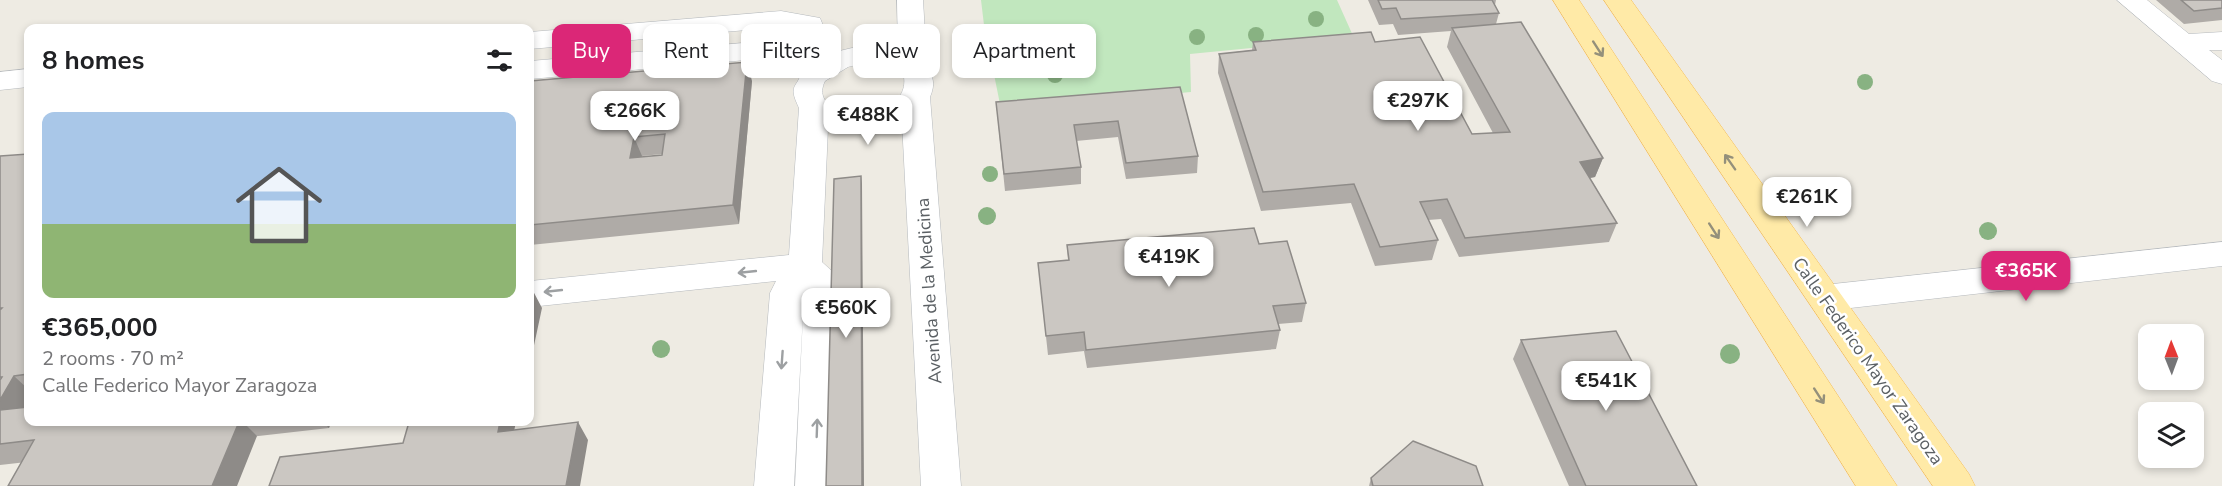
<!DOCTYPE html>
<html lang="en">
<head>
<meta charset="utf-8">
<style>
  :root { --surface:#fff; --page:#f6f6f6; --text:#202124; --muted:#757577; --line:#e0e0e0; --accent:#db2777 }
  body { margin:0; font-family:"Nunito Sans",sans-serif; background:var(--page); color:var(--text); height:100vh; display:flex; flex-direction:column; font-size:22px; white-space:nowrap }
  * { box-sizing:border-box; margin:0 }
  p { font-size:20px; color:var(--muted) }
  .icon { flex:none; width:33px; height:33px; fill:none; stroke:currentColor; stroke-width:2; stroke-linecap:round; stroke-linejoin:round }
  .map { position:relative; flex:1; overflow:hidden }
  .drawer { position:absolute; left:24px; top:24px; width:510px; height:402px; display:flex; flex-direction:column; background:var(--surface); border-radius:12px; box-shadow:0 3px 9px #0003 }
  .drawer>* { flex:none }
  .banner { position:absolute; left:552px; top:24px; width:570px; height:54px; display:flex; gap:12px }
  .needle { width:39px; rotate:359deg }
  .controls { position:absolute; left:2138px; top:324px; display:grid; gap:12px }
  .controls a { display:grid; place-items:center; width:66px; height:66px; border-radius:12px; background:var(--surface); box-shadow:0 3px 9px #0003; font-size:30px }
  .price { position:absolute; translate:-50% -51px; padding:0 14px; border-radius:12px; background:#fff; color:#222; font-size:20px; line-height:39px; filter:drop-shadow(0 2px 3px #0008) }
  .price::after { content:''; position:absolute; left:50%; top:36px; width:18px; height:14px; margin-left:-9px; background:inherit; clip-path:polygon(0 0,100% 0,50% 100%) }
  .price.active { background:var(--accent); color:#fff }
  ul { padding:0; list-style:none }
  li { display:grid; align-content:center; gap:12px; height:318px; padding:0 18px }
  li+li { border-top:2px solid var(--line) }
  li span { display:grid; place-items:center; height:186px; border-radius:12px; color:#555 }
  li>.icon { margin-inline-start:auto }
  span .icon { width:108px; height:108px; fill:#fffc; stroke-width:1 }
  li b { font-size:26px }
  h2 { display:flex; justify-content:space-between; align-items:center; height:72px; padding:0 18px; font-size:26px }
  .chip { padding:0 21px; border-radius:12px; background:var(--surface); box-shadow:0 3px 9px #0003; font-size:21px; line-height:54px }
  .chip.active { background:var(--accent); color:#fff }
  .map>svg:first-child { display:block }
</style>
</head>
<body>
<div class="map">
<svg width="2222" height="486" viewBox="0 0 2222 486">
  <rect width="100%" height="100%" fill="#eeebe3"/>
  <!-- green -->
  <path fill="#c1e7be" d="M981 0H1337L1354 38 1190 54 1191 92 1001 109 984 25Z"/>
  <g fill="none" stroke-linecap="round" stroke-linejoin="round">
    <defs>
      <path id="minor" d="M897 0H923L927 67C934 78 935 85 930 97L961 486H921L902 122 859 133 828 128 822 262 834 273 839 282 835 486H795L804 294 794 486H754L770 293 776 281 530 307V281L789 255 799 108C787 83 798 89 802 70 803 66 802 60 803 55L530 79V61L801 38 798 30 781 27 530 49V32L781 11 820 18 831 45V53L873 43 898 49ZM873 61 895 69 904 77C911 125 804 123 825 81L848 67Z
        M2117 0H2147L2189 34 2222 32V50H2209L2222 60V84L2212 81Z
        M28 69V87L0 90V72Z
        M2222 242V266L1824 311 1812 307 1807 298 1812 289 1824 285Z"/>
      <path id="major" d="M1553 0H1579L1897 486H1856Z
        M1604 0H1631L1969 474 1975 486H1933Z"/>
    </defs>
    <!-- minor casing -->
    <use href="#minor" stroke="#b5b9bd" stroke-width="1"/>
    <!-- major casing -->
    <use href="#major" stroke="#f5bc55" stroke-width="1"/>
    <!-- minor -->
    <use href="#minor" fill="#fff" fill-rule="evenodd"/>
    <!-- major -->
    <use href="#major" fill="#ffeaa7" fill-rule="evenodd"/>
  </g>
  <!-- trees -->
  <g fill="#88b282">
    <circle cx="1316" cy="19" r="8"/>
    <circle cx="1256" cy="35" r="8"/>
    <circle cx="1197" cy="37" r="8"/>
    <circle cx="1032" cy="40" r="8"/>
    <circle cx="1055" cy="75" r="8"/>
    <circle cx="1865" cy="82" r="8"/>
    <circle cx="990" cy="174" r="8"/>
    <circle cx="987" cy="216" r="9"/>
    <circle cx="1988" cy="231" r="9"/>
    <circle cx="661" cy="349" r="9"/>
    <circle cx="1730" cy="354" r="10"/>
  </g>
  <!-- wall -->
  <path fill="#afaba7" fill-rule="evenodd" d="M1368 0H1496L1495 5 1499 13 1496 24 1603 158 1595 177 1590 178 1617 223 1609 242 1459 257 1441 219 1428 220 1438 240 1432 260 1375 266 1351 203 1261 211 1218 73 1219 54 1252 50 1253 42H1375L1472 134 1493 133 1447 47 1451 31 1398 35 1393 24 1379 25Z
    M2156 0H2222V20L2184 24Z
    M530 81H752L739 224 530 245ZM662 154V155L641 157 642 156Z
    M1180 87 1198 156 1197 173 1126 179 1118 137 1076 141 1081 167V184L1005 191 996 102Z
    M28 154V422H331L329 428 0 465V156Z
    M1259 244 1306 303 1302 322 1278 324 1280 330 1276 349 1087 368 1084 351 1048 355 1038 263 1068 260 1067 245Z
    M1521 340 1697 486H1569L1513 359Z
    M1371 478 1483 486H1369Z"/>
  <!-- shaded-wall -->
  <path fill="#8e8b88" d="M747 62 752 81 739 224 733 205Z
    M634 137 642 156 638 178 630 158Z
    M1603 158 1595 177 1573 181 1580 162Z
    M861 176 862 184 864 486H862Z
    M532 289 542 308 530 364V300Z
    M14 376 28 389V405L15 429 0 416V400Z
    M239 422H243L257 436 237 486H212Z
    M323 422H331L329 428Z
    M500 422H516L510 450 498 432Z
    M578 422 588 440 580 486H566Z"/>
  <!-- building -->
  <path fill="#cbc7c2" stroke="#8e8b88" stroke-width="1.5" fill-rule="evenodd" d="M1378 0H1492L1499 13 1401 19 1396 8 1382 9Z
    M2181 0H2222V8L2194 11Z
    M1521 22 1603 158 1580 162 1617 223 1465 238 1447 199 1420 202 1438 240 1380 247 1354 184 1263 192 1219 54 1256 50 1253 42 1371 32 1375 42 1420 37 1472 134 1510 132 1452 28Z
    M747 62 733 205 530 225V81ZM665 134 662 155 630 158 634 137Z
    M1180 87 1198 156 1126 163 1118 121 1074 125 1081 167 1004 174 996 102Z
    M28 154V374L14 376 0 400V380L2 377H0V310L2 308H0V156Z
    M861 176 862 486H826L834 179Z
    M1254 228 1259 244 1287 241 1306 303 1273 306 1280 330 1086 350 1084 332 1046 336 1038 263 1069 260 1067 245Z
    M530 289H532L530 300Z
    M1616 331 1697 486H1586L1521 340Z
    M28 407V422H239L212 486H8L34 440 0 444V410Z
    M409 422H500L498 432 578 422 566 486H269L280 457 403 443Z
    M1413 441 1476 466 1483 486H1373L1371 478Z"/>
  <!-- one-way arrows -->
  <defs><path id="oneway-shaft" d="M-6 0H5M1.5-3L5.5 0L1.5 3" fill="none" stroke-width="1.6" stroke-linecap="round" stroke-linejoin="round" transform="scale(1.5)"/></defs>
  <g stroke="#94907b">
    <use href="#oneway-shaft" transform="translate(1598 49) rotate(57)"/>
    <use href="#oneway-shaft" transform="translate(1730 162) rotate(-125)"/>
    <use href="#oneway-shaft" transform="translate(1714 231) rotate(57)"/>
    <use href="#oneway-shaft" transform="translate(1819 396) rotate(57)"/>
  </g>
  <g stroke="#9da0a2">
    <use href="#oneway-shaft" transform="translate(747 272) rotate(174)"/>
    <use href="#oneway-shaft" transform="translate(553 291) rotate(174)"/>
    <use href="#oneway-shaft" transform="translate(782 360) rotate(94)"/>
    <use href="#oneway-shaft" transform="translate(817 428) rotate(-88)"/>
  </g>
  <g text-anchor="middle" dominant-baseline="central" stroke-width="5" stroke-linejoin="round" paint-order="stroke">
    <!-- street labels -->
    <g font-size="18" fill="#5b6064" stroke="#fff">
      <text transform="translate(929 291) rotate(-94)">Avenida de la Medicina</text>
      <text transform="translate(1868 361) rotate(55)">Calle Federico Mayor Zaragoza</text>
    </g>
  </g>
</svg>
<div class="controls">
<a><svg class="needle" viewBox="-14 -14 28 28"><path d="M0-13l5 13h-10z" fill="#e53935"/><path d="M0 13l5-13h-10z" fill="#757577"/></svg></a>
<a><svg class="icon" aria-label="layers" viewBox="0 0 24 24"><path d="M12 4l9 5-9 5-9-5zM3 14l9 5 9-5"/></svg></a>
</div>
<b class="price" style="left:1418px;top:132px">€297K</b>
<b class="price" style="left:635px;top:142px">€266K</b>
<b class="price" style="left:868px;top:146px">€488K</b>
<b class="price" style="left:1807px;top:228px">€261K</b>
<b class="price" style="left:1169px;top:288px">€419K</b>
<b class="price active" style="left:2026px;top:302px">€365K</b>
<b class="price" style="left:846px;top:339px">€560K</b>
<b class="price" style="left:1606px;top:412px">€541K</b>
<div class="banner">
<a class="chip active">Buy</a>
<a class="chip">Rent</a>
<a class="chip">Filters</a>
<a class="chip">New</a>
<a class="chip">Apartment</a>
</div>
<section class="drawer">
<h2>8 homes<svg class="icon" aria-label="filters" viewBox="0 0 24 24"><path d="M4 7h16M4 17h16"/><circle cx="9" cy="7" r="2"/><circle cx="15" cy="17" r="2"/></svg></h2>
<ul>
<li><span style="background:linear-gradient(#a9c7e8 60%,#8fb573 0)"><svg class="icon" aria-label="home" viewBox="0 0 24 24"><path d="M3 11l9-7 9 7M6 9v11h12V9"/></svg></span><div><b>€365,000</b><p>2 rooms · 70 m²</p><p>Calle Federico Mayor Zaragoza</p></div></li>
</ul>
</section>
</div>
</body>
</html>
